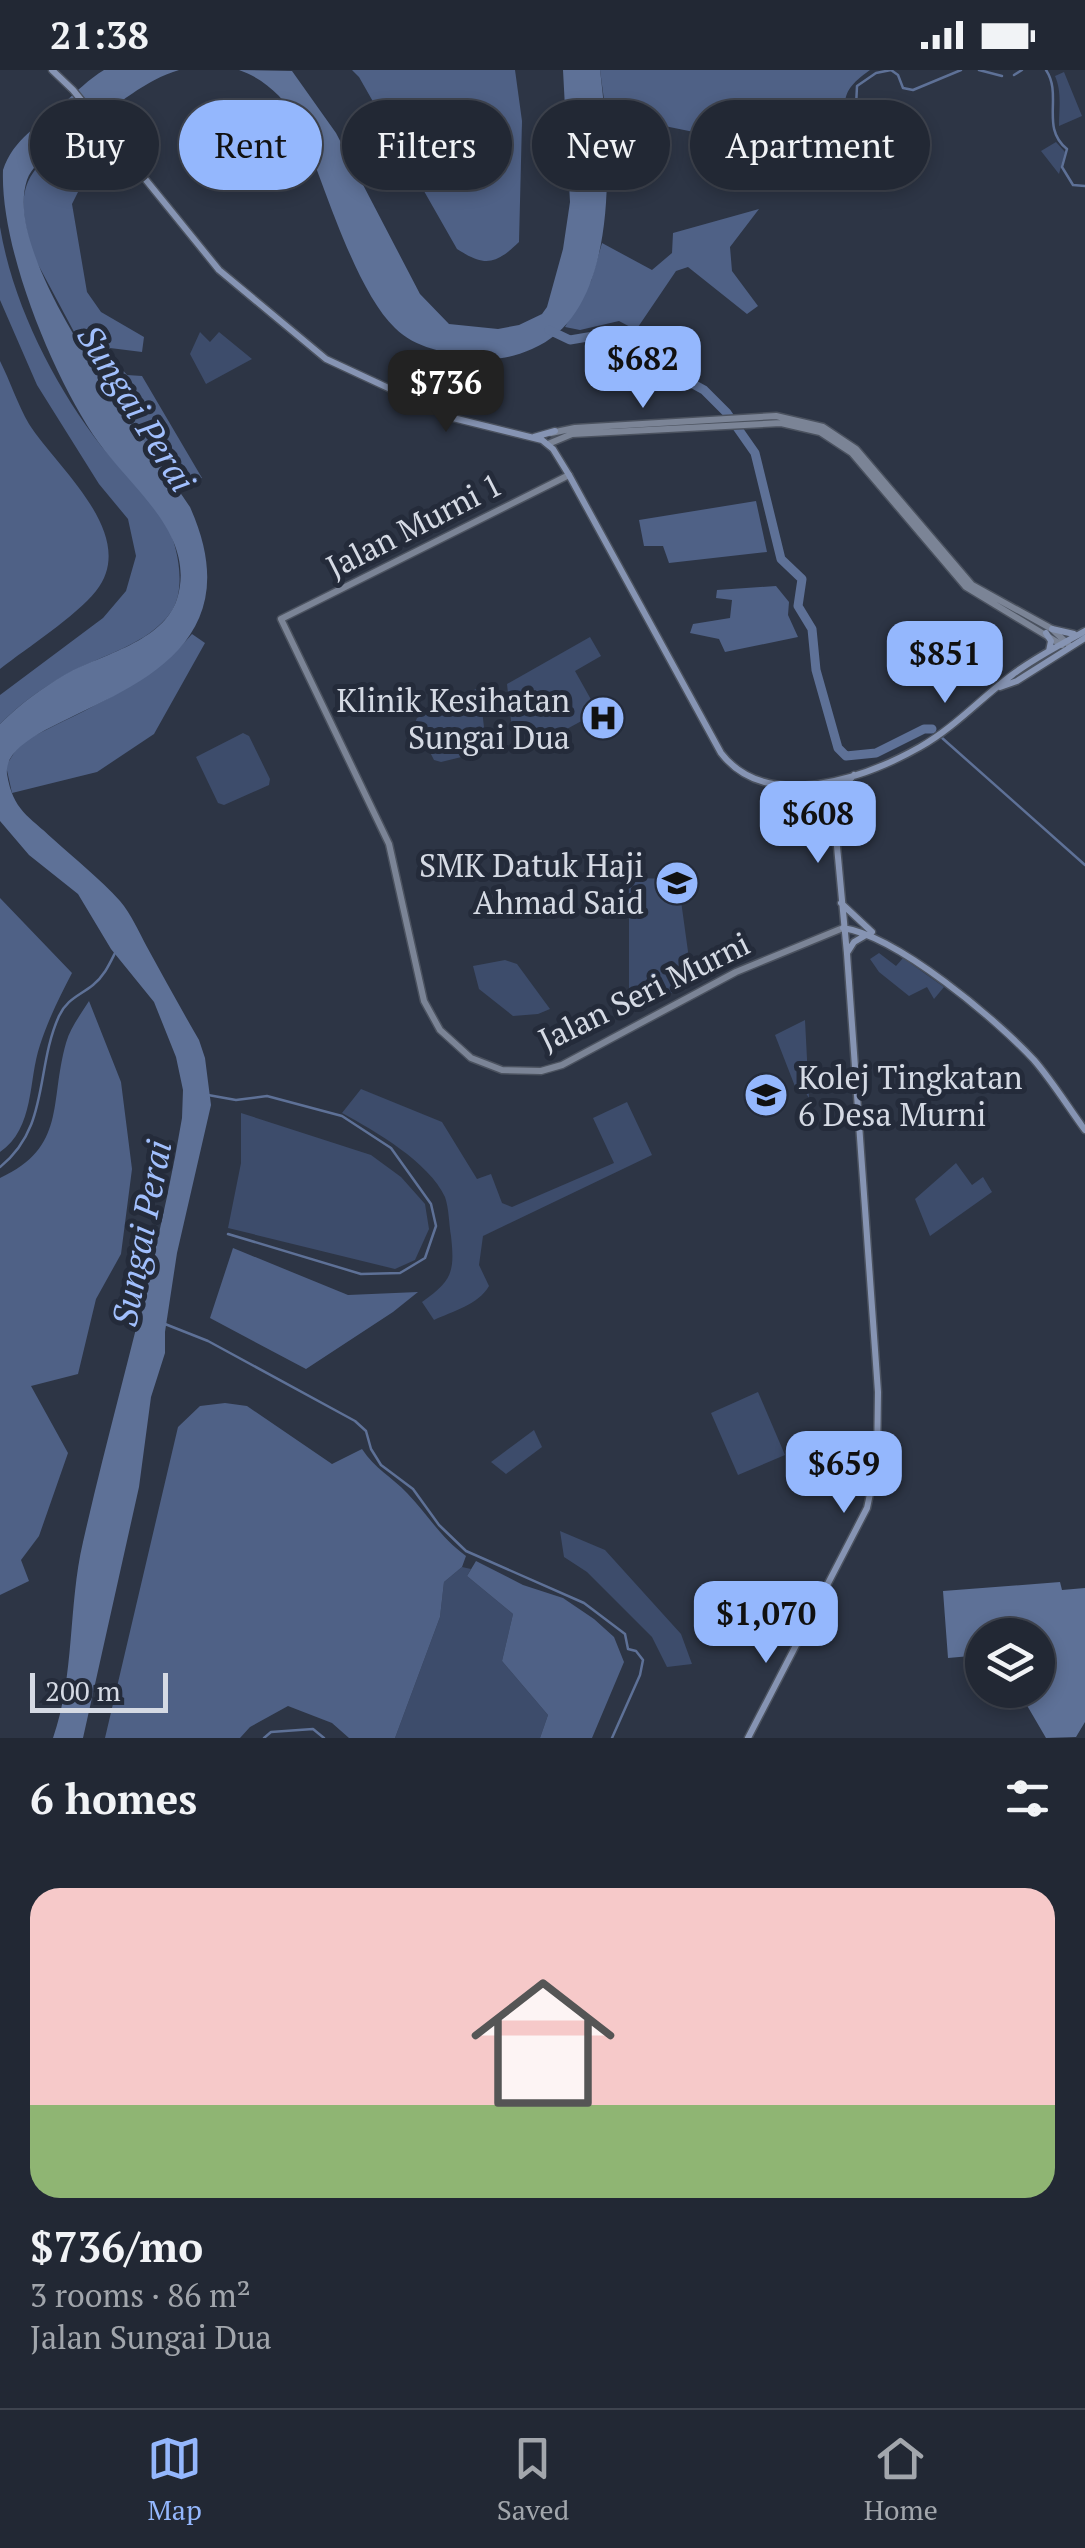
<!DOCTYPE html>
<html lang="en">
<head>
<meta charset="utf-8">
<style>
  :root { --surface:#222834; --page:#2e3440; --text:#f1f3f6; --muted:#a2a6ac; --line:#3f444f; --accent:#94b7fd }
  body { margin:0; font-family:"PT Serif",serif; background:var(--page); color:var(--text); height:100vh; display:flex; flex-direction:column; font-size:38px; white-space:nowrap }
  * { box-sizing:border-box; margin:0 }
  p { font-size:32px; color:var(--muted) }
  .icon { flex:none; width:55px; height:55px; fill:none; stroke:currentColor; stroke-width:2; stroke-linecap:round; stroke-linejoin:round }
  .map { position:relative; height:1668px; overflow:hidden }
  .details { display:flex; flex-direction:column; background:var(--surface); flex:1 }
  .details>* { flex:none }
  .banner { position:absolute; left:30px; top:30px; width:1025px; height:90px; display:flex; gap:20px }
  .controls { position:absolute; left:965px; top:1548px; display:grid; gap:20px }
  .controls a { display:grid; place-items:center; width:90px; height:90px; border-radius:50%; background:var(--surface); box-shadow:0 5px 15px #0003,0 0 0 2px var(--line); font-size:50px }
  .scale { position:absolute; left:30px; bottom:25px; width:138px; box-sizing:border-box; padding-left:10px; border:5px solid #d5dae4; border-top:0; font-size:28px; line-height:35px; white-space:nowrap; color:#d5dae4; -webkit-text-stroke:8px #242b3a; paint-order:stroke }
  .price { position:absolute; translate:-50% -85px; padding:0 22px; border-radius:20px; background:var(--accent); color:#111; font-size:32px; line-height:65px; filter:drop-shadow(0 2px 5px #0008) }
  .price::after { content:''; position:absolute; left:50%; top:60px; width:30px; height:22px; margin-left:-15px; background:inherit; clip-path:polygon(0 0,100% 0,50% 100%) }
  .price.active { background:#222; color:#fff }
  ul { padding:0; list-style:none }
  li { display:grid; align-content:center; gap:20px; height:530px; padding:0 30px }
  li span { display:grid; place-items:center; height:310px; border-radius:30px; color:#555 }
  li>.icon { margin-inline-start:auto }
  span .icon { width:180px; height:180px; fill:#fffc; stroke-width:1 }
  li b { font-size:42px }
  h2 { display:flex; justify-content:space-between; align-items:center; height:120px; padding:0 30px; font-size:42px }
  .pill { padding:0 35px; border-radius:45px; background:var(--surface); box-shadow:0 5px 15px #0003,0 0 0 2px var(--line); font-size:35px; line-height:90px }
  .pill.active { background:var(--accent); color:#111 }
  .status { display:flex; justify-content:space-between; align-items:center; height:70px; padding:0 50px; background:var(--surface); direction:ltr }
  .status svg { height:28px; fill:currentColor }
  .tabs { display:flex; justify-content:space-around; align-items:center; height:140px; border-top:2px solid var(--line); background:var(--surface); font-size:28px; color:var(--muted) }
  .tabs a { display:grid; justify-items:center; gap:5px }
  .tabs .active { color:var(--accent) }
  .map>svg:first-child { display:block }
</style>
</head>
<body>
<div class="status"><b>21:38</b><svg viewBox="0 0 49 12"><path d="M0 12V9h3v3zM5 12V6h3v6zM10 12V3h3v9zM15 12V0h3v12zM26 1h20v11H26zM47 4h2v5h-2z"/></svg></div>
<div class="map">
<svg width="1085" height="1668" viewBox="0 0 1085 1668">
  <rect width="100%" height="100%" fill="#2d3545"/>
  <!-- green -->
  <path fill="#3d4c6b" d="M1064 2 1082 46 1059 56C1059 38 1062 22 1055 6Z
    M1056 72 1065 82 1059 104 1041 81Z
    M200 262 210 272 219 262 252 289 206 314 190 284Z
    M590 567 601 586 575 601 598 642 543 672 534 657 513 669 507 614Z
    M476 619 480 622 486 675 482 682 441 692 434 690 415 653 417 648Z
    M243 663 249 666 270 709 269 715 224 735 218 733 196 687Z
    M629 808 678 809 690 896 680 904 684 915 651 936 643 922 629 924Z
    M879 883 896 896 903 888 944 917 934 929 927 917 909 926 879 902 870 889Z
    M505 890 517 894 550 939 538 944 513 946 479 919 473 896Z
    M805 950 809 1028 802 1017 796 1019 775 965Z
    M361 1019 442 1052 477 1109 491 1104 502 1133 512 1137 614 1093 593 1048 627 1032 652 1085 483 1166 479 1195 489 1216C478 1235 453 1241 434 1250L422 1232C452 1211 455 1202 451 1166 449 1155 449 1138 445 1127 429 1092 375 1061 342 1043Z
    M241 1043 371 1085 401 1107 425 1134 429 1159 415 1190 395 1199 228 1158 241 1093Z
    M956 1093 972 1115 983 1107 992 1122 930 1166 915 1129Z
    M758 1322 785 1385 738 1405 711 1343Z
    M534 1360 542 1377 506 1404 491 1392Z
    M560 1461 605 1480 681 1564 692 1594 667 1597 652 1567 587 1502 564 1487Z
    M462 1497 471 1499 467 1506 513 1544 502 1591 548 1645 540 1668H395L440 1547 444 1512Z"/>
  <!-- forest -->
  <path fill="#4f6186" d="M352 0H515L522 51 519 172C495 195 485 197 457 179L359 7Z
    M600 0H870C837 23 843 34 853 69L800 85 767 46H749L728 69 606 44Z
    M65 74 84 110 72 134 87 222 101 242 144 267 142 282 110 278 112 288 127 305 142 306 202 408 175 414 105 320 33 185C18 131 16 106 65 74Z
    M759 139 730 177 732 201 758 236 747 244 688 197 676 201 636 260 619 251 580 260 565 257 591 211 602 173 652 200 672 183 673 163Z
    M0 157C13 235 54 315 102 377 121 401 153 428 166 453 178 476 187 519 171 542 148 575 101 585 67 604 42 618 20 634 0 654V625L103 548 126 521 136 486 128 449 99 414 37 315 0 230Z
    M0 291C10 311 18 335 29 354 57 398 140 465 96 521 75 547 28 577 0 599Z
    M756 431 767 482 669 493 663 476H644L639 450Z
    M776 516 789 532 788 545 798 567 725 582 719 569 690 563 693 554 730 548 732 530 716 528 717 520Z
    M192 564 205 573 154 664 97 702 12 723 6 696 17 678 30 668C88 638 150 614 192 564Z
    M0 828 72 903C60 926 48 950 40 975 28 1010 35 1058 0 1082Z
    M89 931 121 1012 132 1099 121 1184 96 1229 78 1304 31 1316 68 1383 39 1466 21 1490 29 1511 0 1525V1108C67 1077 49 1033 66 973 70 958 81 944 89 931Z
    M233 1178 348 1225 418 1222 393 1242 306 1299 210 1248Z
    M225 1333 247 1336 332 1394 362 1379C375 1399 392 1407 407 1423 428 1445 441 1468 466 1486L462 1497 444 1512 440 1547 395 1668H349L332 1653 288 1636 250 1657 240 1668H105L178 1357 200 1336Z
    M476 1491 523 1515 563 1528 594 1549 614 1567 624 1592 592 1668H540L548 1645 502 1591 513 1544 467 1506Z"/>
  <!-- water -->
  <path fill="#5e7197" d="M104 0H179C147 9 115 36 89 56 69 71 36 86 27 110 0 191 147 370 190 437 278 633 0 634 7 704 13 741 29 746 53 769 75 789 100 809 120 831 131 844 139 862 147 877 164 908 181 939 199 970L205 988 211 1035 177 1183 165 1262V1283L151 1327 139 1417 83 1668H53C75 1606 68 1536 83 1472 115 1331 158 1191 182 1048L183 1020 176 987 154 932 111 879 78 824 29 785 0 751V654C20 634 42 618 66 604 102 584 163 572 177 529 197 465 131 418 99 373 54 310 0 179 3 100 13 69 40 55 63 34 76 22 89 9 104 0Z
    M239 0 292 1 336 63 420 224 449 254 498 259 519 255 542 244 547 237 563 179 570 132 563 0H600C610 80 623 241 532 279 512 288 494 291 473 287 445 282 416 279 395 258 354 219 322 107 298 51 284 28 265 9 239 0Z
    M1060 1512 1062 1520 1085 1518V1652L1076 1667 1046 1668 1018 1620H1038V1565H982V1585L948 1588 943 1521Z"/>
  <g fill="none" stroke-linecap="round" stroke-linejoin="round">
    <!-- stream -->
    <path stroke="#5e7197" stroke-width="2.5" d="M979 0 1002 6
      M1046 0C1063 25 1040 58 1067 79L1062 97 1073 115 1085 116
      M1014 5 1022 0
      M873 63 876 58 865 49V42L856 37 857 16 876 3 891 0 898 5 903 18 913 20 961 0
      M941 667 1085 795
      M208 1025 236 1030 267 1026 342 1046 391 1078 431 1134 436 1156 425 1188 400 1203 361 1204 228 1164
      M0 1097C50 1057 35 999 59 946 67 929 79 926 93 915 104 906 109 895 115 883
      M165 1254 208 1271 355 1351 366 1361 371 1379 381 1395 413 1419 439 1455 466 1481 584 1533 625 1564 628 1579 636 1581 643 1590 640 1605 612 1668
      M264 1668 271 1662 313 1659 324 1668"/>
    <!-- river -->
    <path stroke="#5e7197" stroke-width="9" d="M549 260 570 270 617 262 635 272 673 303 704 320 727 343 755 383 781 489 802 509 798 536 812 559 816 600 838 678 846 686 876 683 924 659H932"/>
    <defs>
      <path id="tertiary" d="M551 363 575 358 776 346 823 357 856 379 972 515 1052 559 1069 575
        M548 374 572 364 781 353 820 362 852 383 966 517 1062 575
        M569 405 281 549 389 774 424 931 440 960 471 988 502 1000 541 1001 562 995 736 902 843 858"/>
      <path id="secondary" d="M52 0 73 20 219 200 326 289 453 348 542 370 553 379 569 405 721 683C767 743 865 708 920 677 954 658 981 628 1012 605 1034 588 1060 575 1085 561
        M534 367 555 361
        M1052 559 1074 564
        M1046 563 1051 571 1049 581
        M1000 617 1017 611 1085 568
        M832 729 854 705
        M841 833 872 862
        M843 858C897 866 996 949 1034 990 1053 1012 1068 1037 1085 1060
        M847 883 854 872 866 865
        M748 1668 867 1438 877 1391 878 1322 847 884 831 712"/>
    </defs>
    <!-- tertiary casing -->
    <use href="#tertiary" stroke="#4b525f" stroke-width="9"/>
    <!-- secondary casing -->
    <use href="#secondary" stroke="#4b525f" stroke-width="9"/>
    <!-- tertiary -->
    <use href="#tertiary" stroke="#7b8496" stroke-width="6"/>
    <!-- secondary -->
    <use href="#secondary" stroke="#8694b3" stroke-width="6"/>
  </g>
  <!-- icons -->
  <defs>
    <symbol id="hospital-disc" viewBox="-11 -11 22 22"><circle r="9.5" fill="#94b7fd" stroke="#242b3a"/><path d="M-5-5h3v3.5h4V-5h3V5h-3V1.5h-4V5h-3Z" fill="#111"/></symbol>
    <symbol id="school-disc" viewBox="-11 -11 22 22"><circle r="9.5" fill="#94b7fd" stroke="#242b3a"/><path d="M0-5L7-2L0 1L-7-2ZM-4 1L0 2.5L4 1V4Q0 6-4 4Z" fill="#111"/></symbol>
    <symbol id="university-disc" viewBox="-11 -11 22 22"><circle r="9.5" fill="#94b7fd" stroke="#242b3a"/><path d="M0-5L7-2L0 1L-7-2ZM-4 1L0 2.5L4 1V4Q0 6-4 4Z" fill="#111"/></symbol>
  </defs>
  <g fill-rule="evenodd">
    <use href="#hospital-disc" x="578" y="623" width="50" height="50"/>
    <use href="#school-disc" x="652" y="788" width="50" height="50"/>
    <use href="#university-disc" x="741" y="1000" width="50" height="50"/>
  </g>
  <g text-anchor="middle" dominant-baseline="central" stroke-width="10" stroke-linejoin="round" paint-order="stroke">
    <!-- street labels -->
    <g font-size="32" fill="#d5dae4" stroke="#242b3a">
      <text transform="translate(414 455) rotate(-27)">Jalan Murni 1</text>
      <text transform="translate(644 921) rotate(-26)">Jalan Seri Murni</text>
    </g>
    <!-- poi labels -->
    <g font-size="32" fill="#d5dae4" stroke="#242b3a" text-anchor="end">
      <text x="570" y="630">Klinik Kesihatan<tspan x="570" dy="37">Sungai Dua</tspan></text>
      <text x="644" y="795">SMK Datuk Haji<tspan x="644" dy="37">Ahmad Said</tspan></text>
      <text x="798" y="1007" text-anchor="start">Kolej Tingkatan<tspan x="798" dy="37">6 Desa Murni</tspan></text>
    </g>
    <!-- water labels -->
    <g font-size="35" font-style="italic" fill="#a1bffd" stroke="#242b3a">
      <text transform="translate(137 338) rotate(58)">Sungai Perai</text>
      <text transform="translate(141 1163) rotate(-79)">Sungai Perai</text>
    </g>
  </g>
</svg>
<div class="controls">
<a><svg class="icon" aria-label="layers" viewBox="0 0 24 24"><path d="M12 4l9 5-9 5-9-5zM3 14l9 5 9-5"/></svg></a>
</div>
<div class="scale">200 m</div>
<b class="price" style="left:643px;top:341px">$682</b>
<b class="price active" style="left:446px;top:365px">$736</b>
<b class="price" style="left:945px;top:636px">$851</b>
<b class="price" style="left:818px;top:796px">$608</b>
<b class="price" style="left:844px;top:1446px">$659</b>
<b class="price" style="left:766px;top:1596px">$1,070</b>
<div class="banner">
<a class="pill">Buy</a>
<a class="pill active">Rent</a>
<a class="pill">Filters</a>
<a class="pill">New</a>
<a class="pill">Apartment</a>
</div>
</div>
<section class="details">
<h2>6 homes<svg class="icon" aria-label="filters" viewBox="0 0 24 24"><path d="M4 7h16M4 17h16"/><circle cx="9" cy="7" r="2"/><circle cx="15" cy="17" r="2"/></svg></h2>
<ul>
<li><span style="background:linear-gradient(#f6c9c9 70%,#8fb573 0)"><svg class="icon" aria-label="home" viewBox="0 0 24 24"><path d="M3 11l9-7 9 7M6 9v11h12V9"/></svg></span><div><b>$736/mo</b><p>3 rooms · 86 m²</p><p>Jalan Sungai Dua</p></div></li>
</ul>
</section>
<nav class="tabs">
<a class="active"><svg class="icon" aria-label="map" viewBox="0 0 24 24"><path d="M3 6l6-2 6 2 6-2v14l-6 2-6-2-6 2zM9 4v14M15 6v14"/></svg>Map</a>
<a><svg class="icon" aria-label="saved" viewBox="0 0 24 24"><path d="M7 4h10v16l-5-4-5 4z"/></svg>Saved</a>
<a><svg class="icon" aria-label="home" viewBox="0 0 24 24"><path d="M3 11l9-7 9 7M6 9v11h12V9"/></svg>Home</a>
</nav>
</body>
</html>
